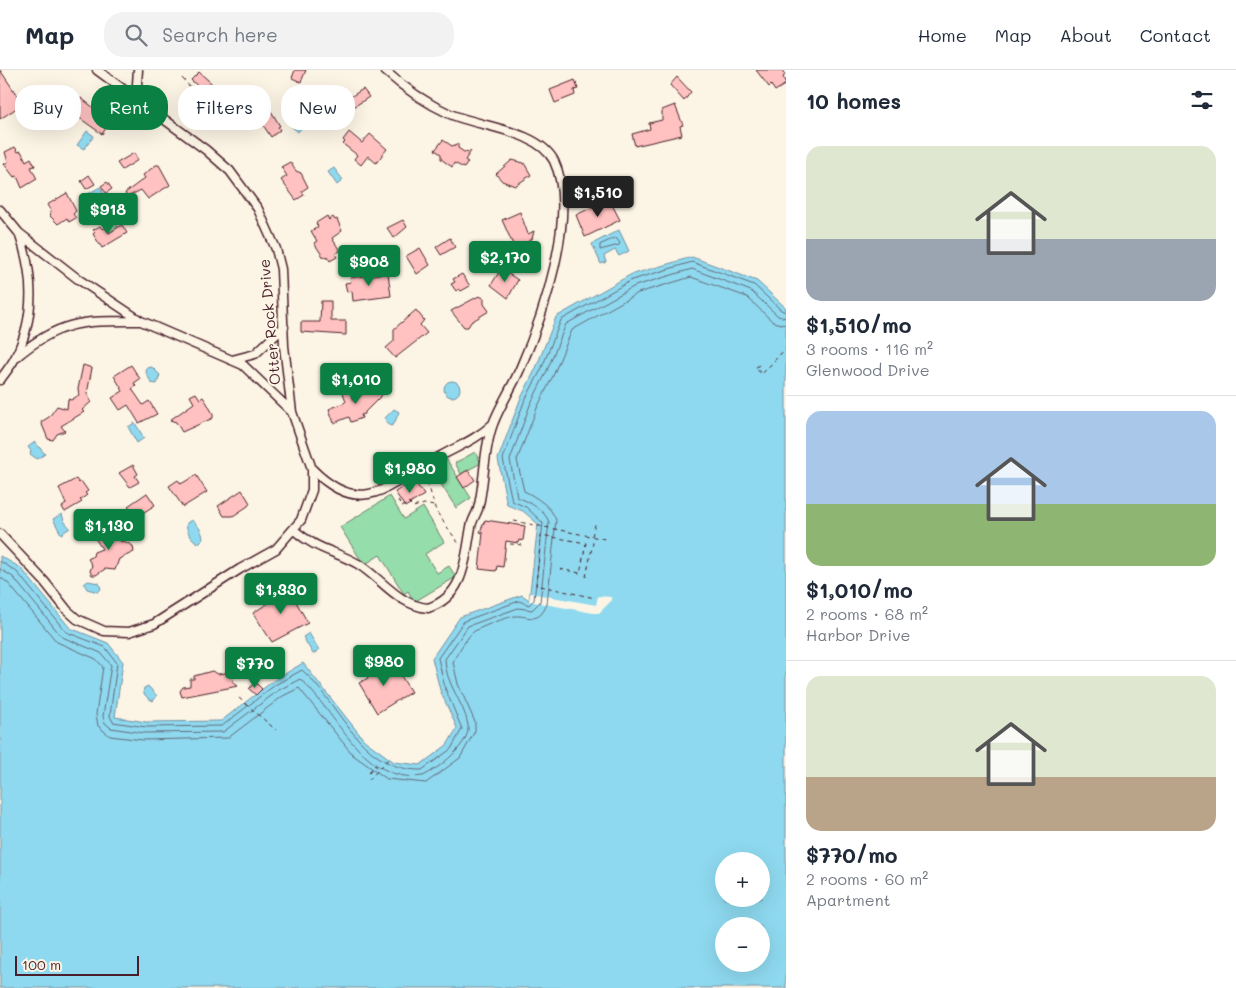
<!DOCTYPE html>
<html lang="en">
<head>
<meta charset="utf-8">
<style>
  :root { --surface:#fff; --page:#f2f2f3; --text:#1f2937; --muted:#747a83; --line:#e0e1e3; --accent:#0b8043 }
  body { margin:0; font-family:Mali,sans-serif; background:var(--page); color:var(--text); height:100vh; display:flex; flex-direction:column; font-size:19px; white-space:nowrap }
  * { box-sizing:border-box; margin:0 }
  p { font-size:16px; color:var(--muted) }
  .icon { flex:none; width:28px; height:28px; fill:none; stroke:currentColor; stroke-width:2; stroke-linecap:round; stroke-linejoin:round }
  .map { position:relative; flex:1; overflow:hidden }
  .drawer { display:flex; flex-direction:column; background:var(--surface); width:450px }
  .drawer>* { flex:none }
  .banner { position:absolute; left:15px; top:15px; width:475px; height:45px; display:flex; gap:10px }
  .tools { position:absolute; left:715px; top:782px; display:grid; gap:10px }
  .tools a { display:grid; place-items:center; width:55px; height:55px; border-radius:50%; background:var(--surface); box-shadow:0 5px 20px #0002; font-size:25px }
  .scale { position:absolute; left:15px; bottom:12px; width:124px; box-sizing:border-box; padding-left:5px; border:2px solid #4a1f2b; border-top:0; font-size:14px; line-height:18px; white-space:nowrap; color:#4a1f2b; -webkit-text-stroke:4px #fcf5e5; paint-order:stroke }
  .price { position:absolute; translate:-50% -42px; padding:0 11px; border-radius:5px; background:var(--accent); color:#fff; font-size:16px; line-height:32px; filter:drop-shadow(0 1px 2px #0008) }
  .price::after { content:''; position:absolute; left:50%; top:30px; width:15px; height:11px; margin-left:-8px; background:inherit; clip-path:polygon(0 0,100% 0,50% 100%) }
  .price.current { background:#222; color:#fff }
  ul { padding:0; list-style:none }
  li { display:grid; align-content:center; gap:10px; height:265px; padding:0 20px }
  li+li { border-top:1px solid var(--line) }
  li span { display:grid; place-items:center; height:155px; border-radius:15px; color:#555 }
  li>.icon { margin-inline-start:auto }
  span .icon { width:90px; height:90px; fill:#fffc; stroke-width:1 }
  li b { font-size:21px }
  h2 { display:flex; justify-content:space-between; align-items:center; height:60px; padding:0 20px; font-size:21px }
  .pill { padding:0 18px; border-radius:20px; background:var(--surface); box-shadow:0 5px 20px #0002; font-size:18px; line-height:45px }
  .pill.current { background:var(--accent); color:#fff }
  header { display:flex; align-items:center; gap:30px; box-sizing:border-box; height:70px; padding:0 25px; background:var(--surface); border-bottom:1px solid var(--line) }
  header strong { font-size:24px }
  nav { display:flex; gap:28px; margin-inline-start:auto; font-size:18px }
  .search { width:350px; height:45px; background:var(--page); display:flex; align-items:center; gap:12px; box-sizing:border-box; padding:0 18px; border-radius:20px; color:var(--muted); font-size:19px }
  main { display:flex; flex:1; min-height:0 }
  .map>svg:first-child { display:block }
</style>
</head>
<body>
<header>
<strong>Map</strong>
<div class="search"><svg class="icon" aria-label="search" viewBox="0 0 24 24"><circle cx="10" cy="10" r="6"/><path d="M15 15l6 6"/></svg>Search here</div>
<nav><a>Home</a><a>Map</a><a>About</a><a>Contact</a></nav>
</header>
<main>
<div class="map">
<svg width="786" height="918" viewBox="0 0 786 918">
  <rect width="100%" height="100%" fill="#fcf5e5"/>
  <filter id="ink" filterUnits="userSpaceOnUse"><feTurbulence type="fractalNoise" baseFrequency=".02" numOctaves="2"/><feDisplacementMap in="SourceGraphic" scale="10" xChannelSelector="R" yChannelSelector="G"/><feConvolveMatrix kernelMatrix="1 2 1 2 8 2 1 2 1" color-interpolation-filters="sRGB"/></filter>
  <g filter="url(#ink)">
    <!-- green -->
    <path fill="#95ddab" stroke="#707e6b" d="M110 143 118 157 108 164 99 150Z
      M475 382 481 393 461 404 455 393Z
      M447 390 471 428 456 438 432 400Z
      M390 426 404 449 423 437 444 472 425 484 437 503 449 496 456 507 414 532 408 521 404 524 380 485 364 495 340 457Z"/>
    <!-- water -->
    <path fill="#8ed9ef" stroke="#738fa1" fill-rule="evenodd" d="M301 48 305 49 307 52 298 62 291 56 292 52Z
      M87 61 94 66 84 79 77 75Z
      M334 98 343 110 337 115 328 102Z
      M100 117 104 124 91 132 86 125Z
      M619 160 629 181 619 186 615 180 604 186 606 192 601 194 592 174Z
      M692 187 757 211 786 238V918H0V486L21 498 70 558 108 573 123 592 115 647 146 652 221 651 273 611 303 593 364 670 394 692 420 695 447 675 457 658 440 620 432 588 460 547 522 525 529 530 538 454 523 441 507 435 498 389 520 330 536 298 556 247 630 205ZM724 791H761V829H724ZM724 856H761V894H724Z
      M152 297 160 305 157 314 151 313 146 302 147 298Z
      M444 319a8 8 0 1 1 16 0a8 8 0 1 1-16 0Z
      M394 339 399 342 394 354 391 356 387 354 385 348Z
      M135 353 144 368 137 373 128 357Z
      M35 372 45 384 37 389 30 384 31 381 28 377Z
      M62 444 64 451 70 458 61 464 53 449Z
      M191 450C197 453 203 462 203 469L199 473C192 471 185 460 187 453Z
      M88 511 99 513 101 519 98 522 87 519 84 514Z
      M309 563 319 580 313 584 303 567Z
      M148 616 157 626 153 631C149 629 141 624 144 618Z"/>
    <!-- pier -->
    <path fill="#fcf5e5" d="M530 523 596 535 598 526 611 527V531L599 543H593L529 531Z"/>
    <g fill="none" stroke-linecap="round" stroke-linejoin="round">
      <!-- shore -->
      <path stroke="#656979" stroke-width="1" d="M616 168 620 173 619 175 600 180V175Z
        M0 491 17 502 66 562 105 577 117 593 110 646 113 652 146 657 222 656 275 615 302 600C341 635 360 701 422 700L451 679 462 659 445 618 438 588 464 551 519 531 529 535 534 530 543 453 526 437 512 431 503 389 524 332 541 300 561 250 632 210 692 192 754 215 781 240 786 242
        M0 499 13 507 62 567 101 583 111 595 103 646 105 653 111 658 144 663 223 662 279 620 300 609C337 642 362 714 423 706 438 699 471 674 468 655 464 632 445 614 445 589L468 556 518 538 532 540 540 532 549 452C544 439 529 432 517 427L510 390 530 335 546 303 566 254 635 216 692 199 751 221 778 246 786 248
        M0 507 8 513 57 572 96 589 103 597 96 644 98 656 110 666 143 670 228 668 283 626 299 618 353 685 387 709 426 713 460 688 475 661V652L458 614 453 592C457 583 465 571 472 563 477 558 507 547 515 546 529 545 538 556 547 534L556 450C552 437 536 427 524 421L517 390 537 338 553 306 572 260 638 223 691 207 747 227 773 252 786 255"/>
    </g>
    <!-- building -->
    <path fill="#ffc2c1" stroke="#4a1f2b" d="M0 0 23 34 0 49Z
      M295 0H306L301 12 292 8Z
      M756 0H782L785 5 783 7 786 14 775 21 771 15 769 17Z
      M199 2 219 20 211 28 191 10Z
      M677 7 691 22 684 31 670 15Z
      M575 10 578 19 574 20 575 25 555 33 550 20Z
      M363 19 369 27 352 38 347 29Z
      M81 28 111 51 102 64 71 42Z
      M675 35 683 55 680 56 682 65 635 76 632 64 650 59 649 53 662 50V40Z
      M59 39 67 45 61 53 54 47Z
      M271 41 280 56 278 57 280 60 271 67 259 49Z
      M349 62 362 73 370 64 387 79 376 93 368 86 361 95 354 89 357 85 343 74 345 72 343 70Z
      M443 70 452 76 458 74V78L464 82 471 81 465 90 468 92 464 98 454 93 452 97 441 89V84L435 80Z
      M15 77 18 82 21 81 26 91 31 88 35 96 31 97 37 109 22 118 17 106 14 107 4 94 8 92 5 82Z
      M134 83 138 90 122 100 117 93Z
      M512 90 524 93 531 105 515 116 502 111 496 104Z
      M290 92 296 101 301 103 308 117 302 121 304 125 296 130 281 110 287 106 281 97Z
      M156 95H159L170 115 148 129 141 120 127 127 125 123 145 108 143 105Z
      M89 105 95 114 86 119 81 111Z
      M107 112 112 119 106 123 101 116Z
      M67 123 76 141 73 144 76 148 69 152 67 148 58 154 50 146 51 141 47 135Z
      M609 129 620 150 585 167 576 145Z
      M520 142 528 164 534 161 532 169 515 179 502 150Z
      M327 146 329 150 333 147 335 150 337 149 342 161 332 168 340 181 335 184 337 187 330 191 327 186 324 188 314 173 317 171 311 161 318 157 316 153Z
      M403 150 407 157 394 168 387 158Z
      M122 155 127 163 102 178 93 164 95 162 93 160 100 156 102 159 105 158 109 163Z
      M450 168 455 177 441 185 436 177Z
      M420 178 430 195 417 204 406 186Z
      M501 199 518 210 508 228 491 215Z
      M388 203 391 226 353 231 352 221 347 222 345 213 351 212 350 208Z
      M462 204 470 216 461 221 459 219 456 221 451 214 455 212 453 209Z
      M479 226 484 228V234L489 241 471 252 468 257H464L451 241Z
      M321 231H331V251H346V265L301 262V252H320Z
      M416 240 424 250 420 255 427 263 395 288 386 278 394 271V259Z
      M83 295 92 298 87 324 91 332 82 340 84 342 61 356 65 361 57 364 53 370 48 369 41 352 49 347 57 336 67 339 68 329 71 330 79 325 78 319Z
      M131 295 140 309 134 313 136 316 132 319 143 335 149 331 157 344 139 353 128 335 120 340 112 328 123 321 114 306Z
      M373 314 383 324 365 342V344L361 345 362 348 351 352 349 347 334 353 329 339 344 333 346 331 343 323 350 321 354 332Z
      M196 323 200 329 203 327 207 333 213 344V348L182 362 176 352 170 350 194 333 190 326Z
      M133 395 138 404 135 406 139 412 130 417 119 403Z
      M466 401H469L475 410 464 418 457 407Z
      M196 405 207 422 183 437 169 416 178 410 181 414Z
      M76 409 79 413 81 411 88 421 85 423 87 425 80 430 82 432 65 442 62 437 66 434 59 418Z
      M414 410 424 425 405 437 395 422Z
      M242 420 250 433 248 436 233 446H224L218 436Z
      M147 423 155 435 138 446 128 436Z
      M485 450 525 456 523 471 519 470 518 473 506 471 503 497 497 496 496 501 479 499 483 463 480 462Z
      M110 454 121 472 124 471 133 476 134 482 119 489 115 500 105 499 96 505H92L90 501 92 495 88 489 93 486 94 482 102 479 93 465Z
      M286 514 308 553 272 572 253 543 273 530 269 524Z
      M393 593 411 622 377 643 359 613 368 608 366 604 382 594 385 598Z
      M212 601 218 604 232 602 233 612 238 616 182 627 180 621 183 617 190 616V609H194V606Z
      M255 612 262 619 256 625 249 619Z"/>
    <g fill="none" stroke-linecap="round" stroke-linejoin="round">
      <defs>
        <path id="street" d="M138 0 137 14 140 30
          M0 140 19 163 78 209 141 251 243 295 292 342
          M15 288C61 249 84 251 141 251
          M232 290 255 284 284 257
          M0 310C5 303 11 296 15 288 36 247 34 205 19 163
          M312 399C363 450 388 414 437 388 456 377 476 370 493 354
          M294 460C317 480 333 480 358 494 381 508 399 536 428 538 465 526 465 489 471 457 472 450 476 445 478 439 485 413 483 380 493 354 500 335 512 318 520 299 542 249 579 143 554 91 538 60 480 57 450 44 426 33 404 18 384 0
          M0 464 44 511 67 540 77 549 104 561 129 562 154 554 240 499 276 479 301 450 312 420V399L292 342 284 276 281 199 276 179 258 139 230 101 206 80 97 0"/>
      </defs>
      <!-- street casing -->
      <use href="#street" stroke="#4a1f2b" stroke-width="11"/>
      <!-- path -->
      <path stroke="#4a1f2b" stroke-width="1" stroke-dasharray="4 4" stroke-linecap="butt" d="M182 8 200 28
        M759 295 755 298 762 304 786 278
        M423 406 429 417 436 441 459 474
        M398 430 402 437 413 430
        M408 432 413 437 424 434 434 436
        M514 451 605 469
        M592 466 596 451
        M510 474 524 475
        M560 499 580 503 586 473 541 465 536 515 595 528
        M586 507 594 468
        M239 628 276 660
        M369 702 375 695 378 699
        M369 710 392 685"/>
      <!-- street -->
      <use href="#street" stroke="#fcf5e5" stroke-width="8"/>
    </g>
  </g>
  <g text-anchor="middle" dominant-baseline="central" stroke-width="4" stroke-linejoin="round" paint-order="stroke">
    <!-- street labels -->
    <g font-size="15" fill="#4a1f2b" stroke="#fcf5e5">
      <text transform="translate(269 252) rotate(-95)">Otter Rock Drive</text>
    </g>
  </g>
</svg>
<div class="tools">
<a>+</a>
<a>−</a>
</div>
<div class="scale">100 m</div>
<b class="price current" style="left:598px;top:148px">$1,510</b>
<b class="price" style="left:108px;top:165px">$918</b>
<b class="price" style="left:505px;top:213px">$2,170</b>
<b class="price" style="left:369px;top:217px">$908</b>
<b class="price" style="left:356px;top:335px">$1,010</b>
<b class="price" style="left:410px;top:424px">$1,980</b>
<b class="price" style="left:109px;top:481px">$1,130</b>
<b class="price" style="left:281px;top:545px">$1,330</b>
<b class="price" style="left:384px;top:617px">$980</b>
<b class="price" style="left:255px;top:619px">$770</b>
<div class="banner">
<a class="pill">Buy</a>
<a class="pill current">Rent</a>
<a class="pill">Filters</a>
<a class="pill">New</a>
</div>
</div>
<section class="drawer">
<h2>10 homes<svg class="icon" aria-label="filters" viewBox="0 0 24 24"><path d="M4 7h16M4 17h16"/><circle cx="9" cy="7" r="2"/><circle cx="15" cy="17" r="2"/></svg></h2>
<ul>
<li><span style="background:linear-gradient(#dfe7d0 60%,#9aa5b1 0)"><svg class="icon" aria-label="home" viewBox="0 0 24 24"><path d="M3 11l9-7 9 7M6 9v11h12V9"/></svg></span><div><b>$1,510/mo</b><p>3 rooms · 116 m²</p><p>Glenwood Drive</p></div></li>
<li><span style="background:linear-gradient(#a9c7e8 60%,#8fb573 0)"><svg class="icon" aria-label="home" viewBox="0 0 24 24"><path d="M3 11l9-7 9 7M6 9v11h12V9"/></svg></span><div><b>$1,010/mo</b><p>2 rooms · 68 m²</p><p>Harbor Drive</p></div></li>
<li><span style="background:linear-gradient(#dfe7d0 65%,#b9a48a 0)"><svg class="icon" aria-label="home" viewBox="0 0 24 24"><path d="M3 11l9-7 9 7M6 9v11h12V9"/></svg></span><div><b>$770/mo</b><p>2 rooms · 60 m²</p><p>Apartment</p></div></li>
</ul>
</section>
</main>
</body>
</html>
